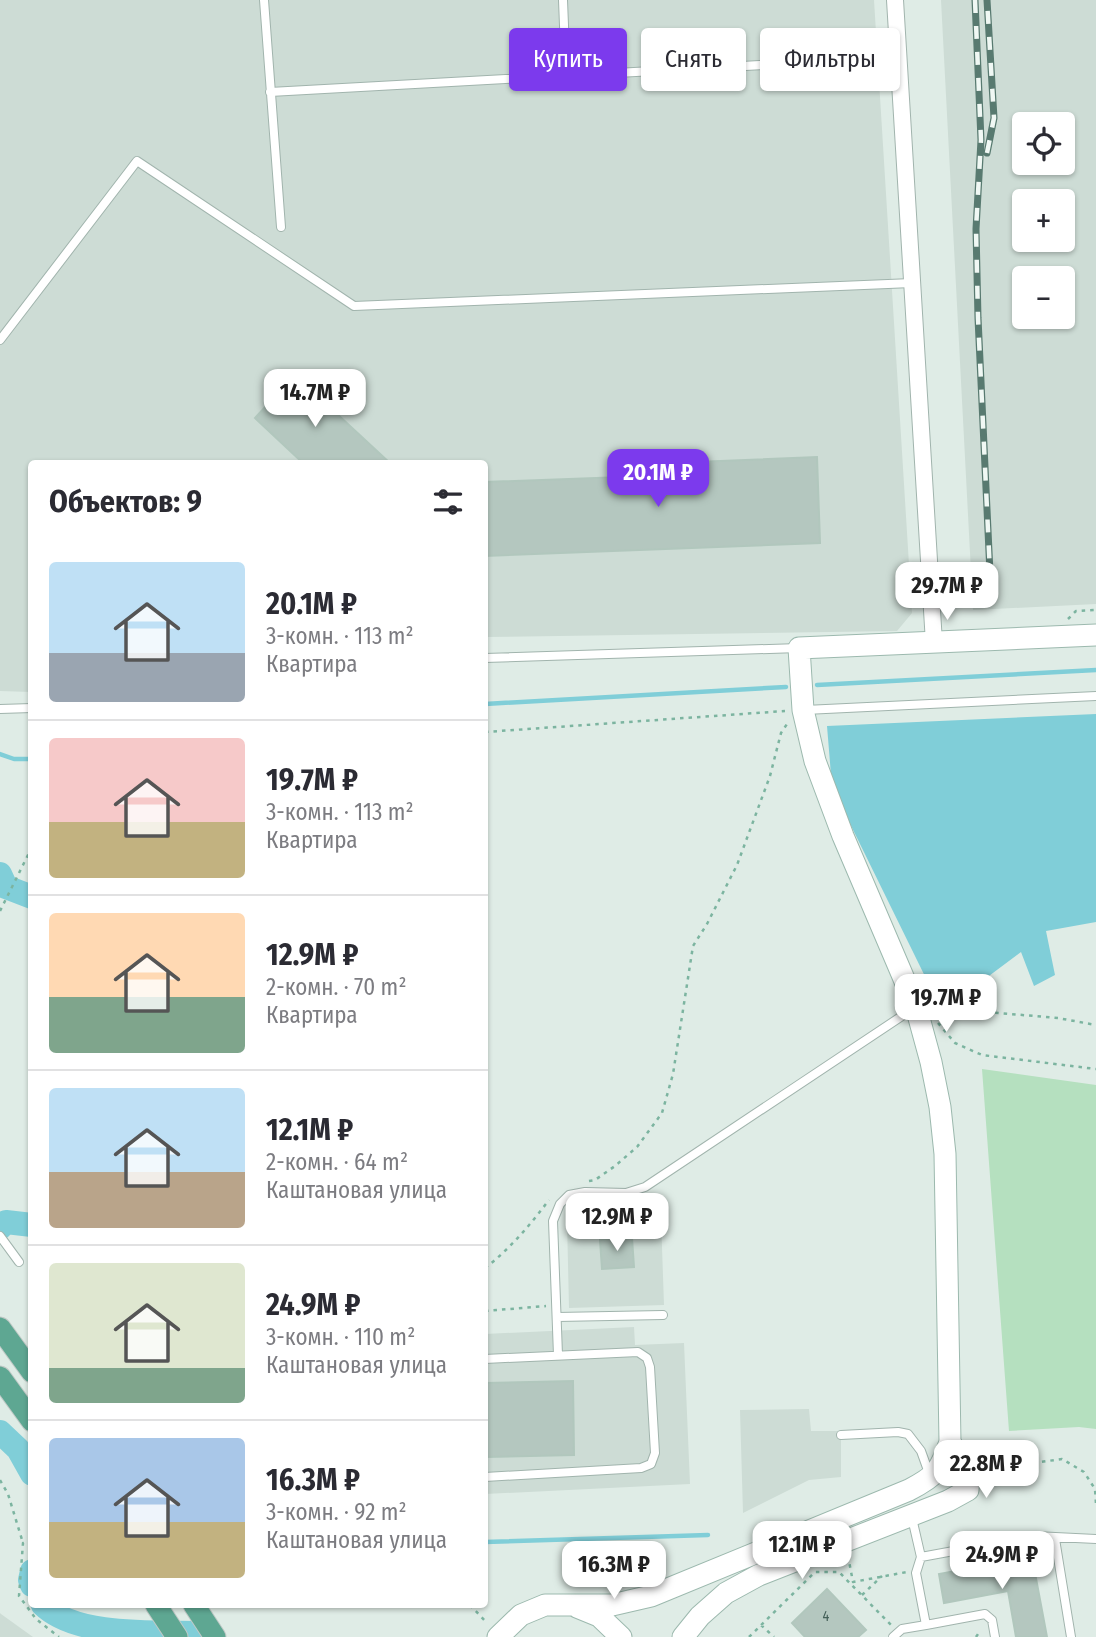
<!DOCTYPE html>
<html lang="ru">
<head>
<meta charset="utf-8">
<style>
  :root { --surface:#fff; --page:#f7f7f7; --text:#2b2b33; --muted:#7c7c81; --line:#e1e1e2; --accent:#7c3aed }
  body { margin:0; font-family:"Fira Sans Condensed",sans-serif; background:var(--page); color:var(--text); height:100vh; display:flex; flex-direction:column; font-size:26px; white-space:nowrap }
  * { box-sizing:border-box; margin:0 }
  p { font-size:23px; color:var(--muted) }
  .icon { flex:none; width:38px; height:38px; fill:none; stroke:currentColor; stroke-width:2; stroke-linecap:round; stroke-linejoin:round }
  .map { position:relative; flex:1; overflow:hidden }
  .details { position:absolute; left:28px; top:460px; width:460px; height:1148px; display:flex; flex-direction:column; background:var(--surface); border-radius:7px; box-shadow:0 2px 5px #0004 }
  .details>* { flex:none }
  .top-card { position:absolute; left:509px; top:28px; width:481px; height:63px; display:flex; gap:14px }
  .fabs { position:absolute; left:1012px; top:112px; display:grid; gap:14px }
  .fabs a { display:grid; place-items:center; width:63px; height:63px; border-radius:7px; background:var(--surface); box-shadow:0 2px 5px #0004; font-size:35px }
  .price { position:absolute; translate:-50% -60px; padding:0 16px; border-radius:14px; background:#fff; color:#222; font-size:23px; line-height:46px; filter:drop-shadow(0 2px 4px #0008) }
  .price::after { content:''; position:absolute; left:50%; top:42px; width:21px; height:16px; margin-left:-10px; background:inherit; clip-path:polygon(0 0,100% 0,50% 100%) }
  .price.selected { background:var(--accent); color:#fff }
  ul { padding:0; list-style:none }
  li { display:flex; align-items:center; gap:21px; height:175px; padding:0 21px }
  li+li { border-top:2px solid var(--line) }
  li span { display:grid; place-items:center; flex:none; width:196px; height:140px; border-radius:7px; color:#555 }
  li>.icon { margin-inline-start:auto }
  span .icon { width:84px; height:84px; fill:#fffc; stroke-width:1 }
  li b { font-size:30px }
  h2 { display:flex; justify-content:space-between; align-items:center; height:84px; padding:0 21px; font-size:30px }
  .pill { padding:0 24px; border-radius:7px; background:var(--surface); box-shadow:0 2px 5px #0004; font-size:24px; line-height:63px }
  .pill.selected { background:var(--accent); color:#fff }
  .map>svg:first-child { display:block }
</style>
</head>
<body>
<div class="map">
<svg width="1096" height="1637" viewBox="0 0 1096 1637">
  <rect width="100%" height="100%" fill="#dfece6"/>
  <!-- built -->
  <path fill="#cddcd5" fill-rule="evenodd" d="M0 0H874L912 613 897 631 485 637V464H32L31 692 0 691Z
    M941 0H1096V604L973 610ZM1062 124V163H1024V124ZM1062 201V240H1024V201ZM1024 278H1062V317H1024Z
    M661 1218 664 1305 569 1308 567 1220Z
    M634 1327 635 1345 684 1343 690 1484 485 1494V1334Z
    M809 1409 811 1431H841V1477L809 1480 743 1513 740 1410Z
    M0 1613 1 1614 33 1637H0Z"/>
  <!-- green -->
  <path fill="#b5e0bf" d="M982 1069 1096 1085V1429L1079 1427 1009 1431Z"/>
  <!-- water -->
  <path fill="#80ced8" d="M1096 714V922L1046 931 1055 975 1034 986 1021 952 942 1011 832 787 827 726Z"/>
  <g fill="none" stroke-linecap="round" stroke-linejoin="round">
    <!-- stream -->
    <path stroke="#80ced8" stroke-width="4.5" d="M817 685 1096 670
      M485 704 786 687
      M0 754 14 759H32
      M485 1542 708 1535"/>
    <!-- river -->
    <path stroke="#80ced8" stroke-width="24" d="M0 874 6 887 32 897
      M0 1228 6 1222 32 1225
      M0 1432 18 1449 32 1474
      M32 1571 30 1580 32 1585
      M43 1605C76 1637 154 1632 198 1633L205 1637"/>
  </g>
  <!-- building -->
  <path fill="#b4c7bf" stroke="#b1c7bd" stroke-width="2" d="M295 375 391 464H304L255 418Z
    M817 457 820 543 485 556V482L623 477 622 465Z
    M632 1238 634 1267 602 1269 600 1240Z
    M573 1381 574 1455 485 1457V1383Z
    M1032 1557 1047 1637H1016L1008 1591 944 1603 939 1574Z
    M827 1589 866 1630 858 1637H805L792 1623Z"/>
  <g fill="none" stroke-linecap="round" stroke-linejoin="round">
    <defs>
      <path id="lane" d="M264 0 281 227
        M563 0 566 76
        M270 92 871 59
        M0 340 137 161 354 306 912 283
        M485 658 799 648
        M0 709 32 708
        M805 710 1096 696
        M0 1236 19 1262
        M557 1317 663 1315
        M558 1355 553 1221 560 1204 569 1195 585 1192 626 1193 645 1187 914 1008
        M485 1359 638 1352 647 1358 650 1367 655 1453 651 1464 641 1468 485 1477
        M841 1435 898 1432 908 1434 921 1451 930 1476
        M912 1518 921 1557 1035 1536 1096 1539
        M1055 1539 1071 1637
        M921 1557 916 1573 926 1625 985 1614 992 1620 995 1637
        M893 1637 902 1629 926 1625"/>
      <path id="street" d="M895 0 934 643"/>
      <path id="secondary" d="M577 1607 599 1616 621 1637
        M498 1637 521 1615 545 1605H612L651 1596 909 1490C936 1476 940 1471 950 1442
        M683 1637 700 1616 726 1593 759 1575 948 1501 968 1490C970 1471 960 1458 950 1442L945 1154 940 1107 931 1062 916 1007 843 836 815 761 803 710 799 648 1096 635"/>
      <path id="primary" d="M0 1328 32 1372
        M0 1377 32 1421
        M156 1605 177 1637
        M194 1605 215 1637"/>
    </defs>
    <!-- lane casing -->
    <use href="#lane" stroke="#a1b4ad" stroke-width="10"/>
    <!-- street casing -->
    <use href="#street" stroke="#a1b4ad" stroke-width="18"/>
    <!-- secondary casing -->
    <use href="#secondary" stroke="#9cb9ae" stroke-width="23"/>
    <!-- primary casing -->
    <use href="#primary" stroke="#c0c9c6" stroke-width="23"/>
    <!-- path -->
    <path stroke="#7cb4a0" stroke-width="2.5" stroke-dasharray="3.5 5" stroke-linecap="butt" d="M1068 619 1076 611 1096 610
      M485 732 785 711
      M0 911 32 847
      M937 1018 963 1010 1058 1018 1096 1025
      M938 1023 955 1043 982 1055 1096 1069
      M589 1181 595 1180 615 1166 637 1147 662 1113 673 1074 693 946 707 924 737 865 770 776 781 733 787 724
      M485 1268C510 1249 530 1225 549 1200
      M485 1311 546 1306
      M983 1470 1062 1459 1084 1472 1095 1489 1096 1504
      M0 1480 8 1494 23 1543
      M32 1545 23 1543 19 1596 36 1619 59 1637
      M848 1556 853 1582 907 1572
      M862 1595 882 1576
      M470 1605 487 1623
      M761 1625 774 1637
      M749 1637 815 1572H839L892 1626
      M976 1637 978 1634"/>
    <!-- lane -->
    <use href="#lane" stroke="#fff" stroke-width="8"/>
    <!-- street -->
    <use href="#street" stroke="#fff" stroke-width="16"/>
    <!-- secondary -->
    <use href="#secondary" stroke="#fff" stroke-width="21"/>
    <!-- primary -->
    <use href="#primary" stroke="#5ea792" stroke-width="21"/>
    <defs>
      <path id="rail" d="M975 0 981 140 976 229 978 318 990 573
        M987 153 994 118 987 0"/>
    </defs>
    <!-- rail casing -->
    <use href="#rail" stroke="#587a70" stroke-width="7"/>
    <!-- rail -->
    <use href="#rail" stroke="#f0f8f4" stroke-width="4.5" stroke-dasharray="13" stroke-linecap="butt"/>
  </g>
  <g text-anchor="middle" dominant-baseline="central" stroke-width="5" stroke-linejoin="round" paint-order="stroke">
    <!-- number labels -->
    <g font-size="14" fill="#446058">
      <text x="826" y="1616">4</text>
    </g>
  </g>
</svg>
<div class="fabs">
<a><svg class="icon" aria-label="locate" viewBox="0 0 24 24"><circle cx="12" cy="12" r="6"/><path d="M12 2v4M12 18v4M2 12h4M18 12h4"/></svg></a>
<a>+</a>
<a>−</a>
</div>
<b class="price" style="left:315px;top:429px">14.7M ₽</b>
<b class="price selected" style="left:658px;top:509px">20.1M ₽</b>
<b class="price" style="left:947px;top:622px">29.7M ₽</b>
<b class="price" style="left:946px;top:1034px">19.7M ₽</b>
<b class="price" style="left:617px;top:1253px">12.9M ₽</b>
<b class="price" style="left:986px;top:1500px">22.8M ₽</b>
<b class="price" style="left:802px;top:1581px">12.1M ₽</b>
<b class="price" style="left:1002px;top:1591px">24.9M ₽</b>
<b class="price" style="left:614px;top:1601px">16.3M ₽</b>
<div class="top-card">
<a class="pill selected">Купить</a>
<a class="pill">Снять</a>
<a class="pill">Фильтры</a>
</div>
<section class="details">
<h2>Объектов: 9<svg class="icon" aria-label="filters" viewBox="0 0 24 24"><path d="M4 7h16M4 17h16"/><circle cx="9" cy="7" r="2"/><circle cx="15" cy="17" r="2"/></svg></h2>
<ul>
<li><span style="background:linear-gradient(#bfe0f5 65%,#9aa5b1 0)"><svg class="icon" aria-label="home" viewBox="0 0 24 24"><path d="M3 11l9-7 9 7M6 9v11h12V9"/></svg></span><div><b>20.1M ₽</b><p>3-комн. · 113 m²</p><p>Квартира</p></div></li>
<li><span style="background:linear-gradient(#f6c9c9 60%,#c2b280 0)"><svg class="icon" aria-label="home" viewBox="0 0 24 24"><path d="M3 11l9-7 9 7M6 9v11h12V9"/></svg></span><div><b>19.7M ₽</b><p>3-комн. · 113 m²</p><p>Квартира</p></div></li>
<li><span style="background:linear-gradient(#ffd9b3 60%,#7fa58c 0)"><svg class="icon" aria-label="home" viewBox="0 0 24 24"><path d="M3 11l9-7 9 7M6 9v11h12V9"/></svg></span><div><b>12.9M ₽</b><p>2-комн. · 70 m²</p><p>Квартира</p></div></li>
<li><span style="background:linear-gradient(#bfe0f5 60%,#b9a48a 0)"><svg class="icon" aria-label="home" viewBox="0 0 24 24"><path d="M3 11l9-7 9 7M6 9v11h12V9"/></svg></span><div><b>12.1M ₽</b><p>2-комн. · 64 m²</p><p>Каштановая улица</p></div></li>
<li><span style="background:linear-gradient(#dfe7d0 75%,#7fa58c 0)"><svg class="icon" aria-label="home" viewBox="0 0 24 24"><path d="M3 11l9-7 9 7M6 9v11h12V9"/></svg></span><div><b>24.9M ₽</b><p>3-комн. · 110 m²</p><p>Каштановая улица</p></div></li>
<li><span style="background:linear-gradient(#a9c7e8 60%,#c2b280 0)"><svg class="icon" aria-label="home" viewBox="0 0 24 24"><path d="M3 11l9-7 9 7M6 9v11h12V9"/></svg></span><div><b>16.3M ₽</b><p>3-комн. · 92 m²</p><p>Каштановая улица</p></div></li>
</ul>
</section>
</div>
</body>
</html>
